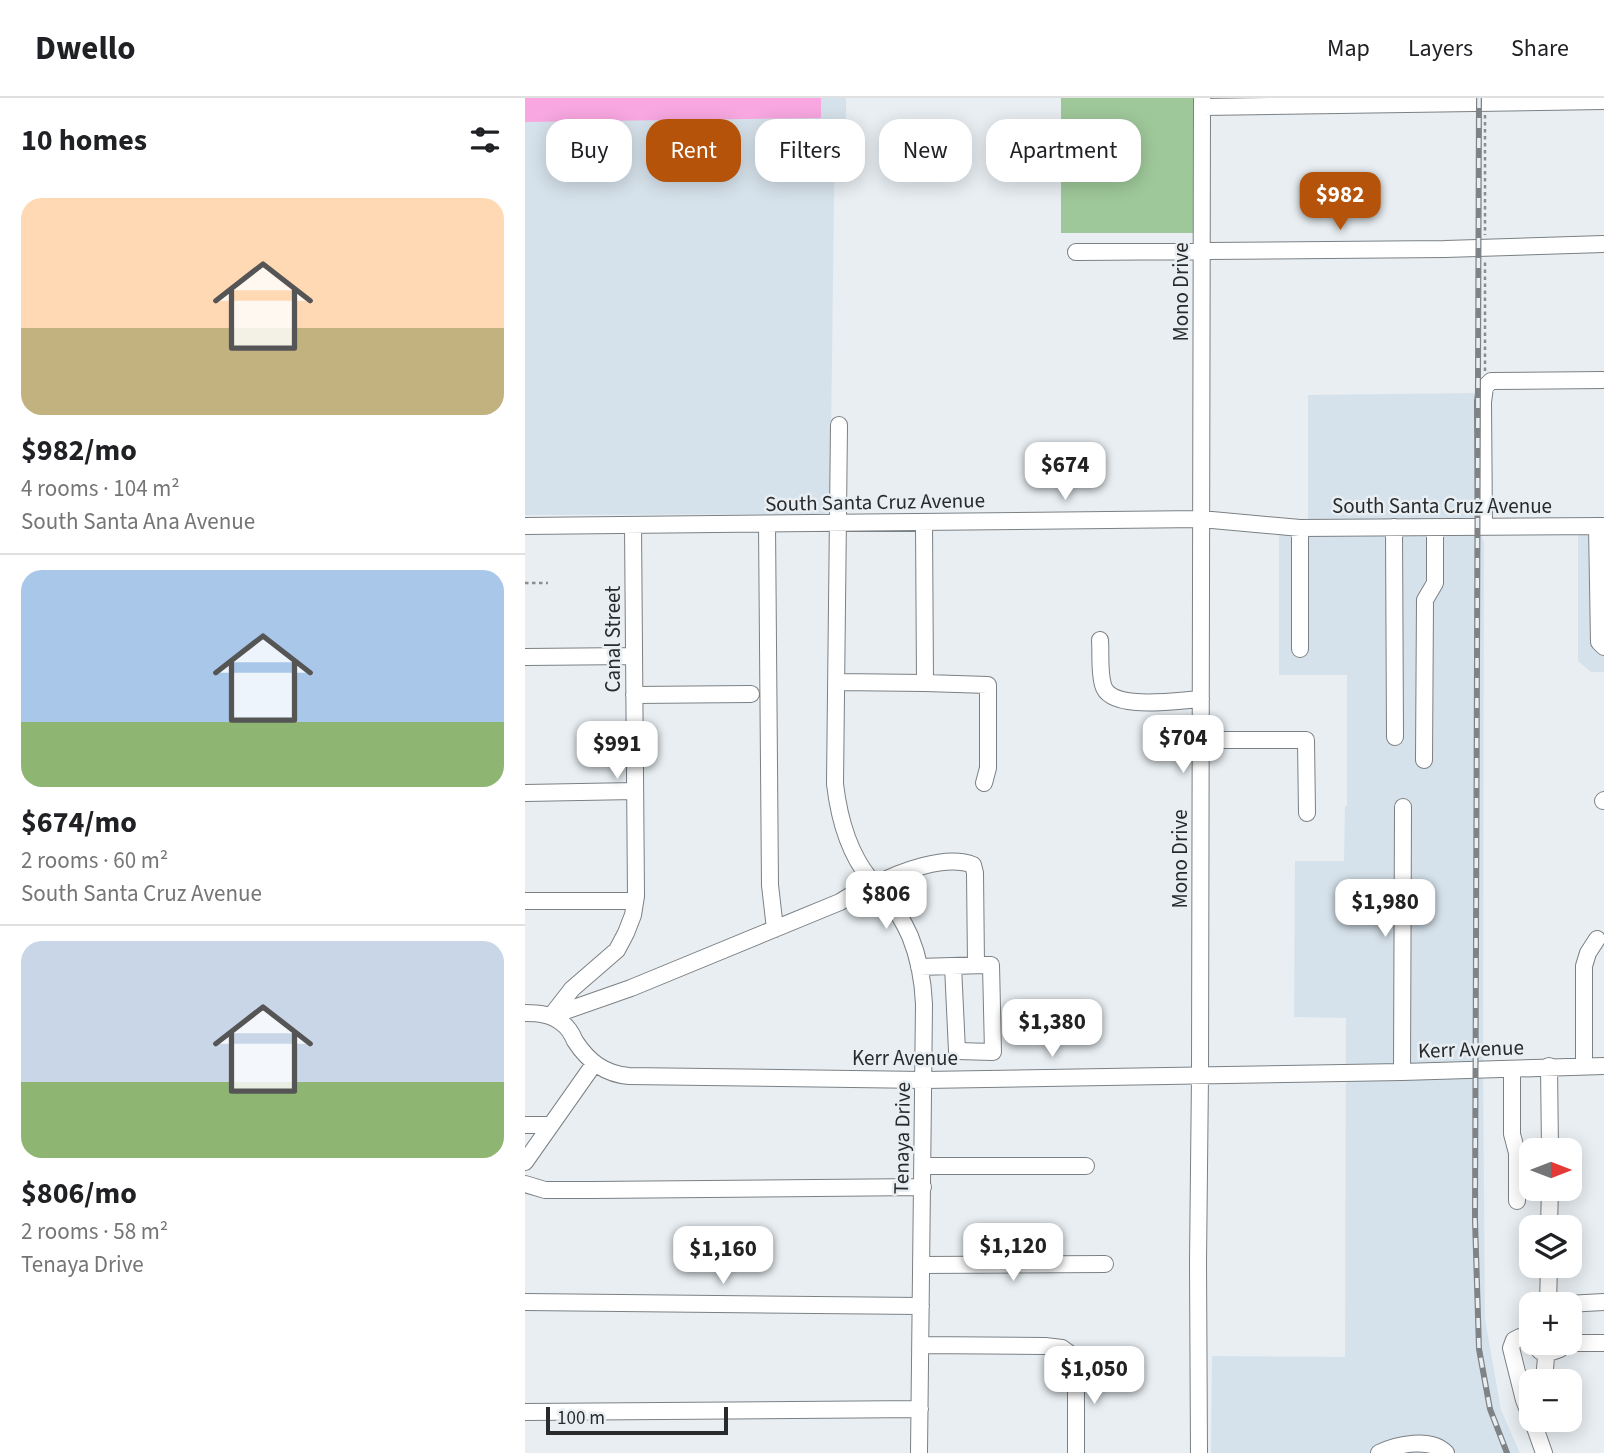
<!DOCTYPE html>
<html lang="en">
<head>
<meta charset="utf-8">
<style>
  :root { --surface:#fff; --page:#f2f2f2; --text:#202124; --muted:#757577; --line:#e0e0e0; --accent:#b45309 }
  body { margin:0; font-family:"Source Sans 3",sans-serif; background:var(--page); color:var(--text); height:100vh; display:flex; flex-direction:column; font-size:26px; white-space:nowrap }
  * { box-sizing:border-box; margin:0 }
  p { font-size:23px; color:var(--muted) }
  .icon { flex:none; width:38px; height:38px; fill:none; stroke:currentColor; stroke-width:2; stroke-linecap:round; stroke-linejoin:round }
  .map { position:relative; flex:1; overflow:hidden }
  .side { display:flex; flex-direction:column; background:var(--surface); width:525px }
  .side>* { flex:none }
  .hud { position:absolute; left:21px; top:21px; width:665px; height:63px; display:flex; gap:14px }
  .needle { width:46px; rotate:90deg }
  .controls { position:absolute; left:994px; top:1040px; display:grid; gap:14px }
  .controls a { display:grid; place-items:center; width:63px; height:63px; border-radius:14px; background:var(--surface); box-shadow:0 4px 18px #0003; font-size:35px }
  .scale { position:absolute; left:21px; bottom:18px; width:182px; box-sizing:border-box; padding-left:7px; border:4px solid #282a2b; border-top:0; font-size:19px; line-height:24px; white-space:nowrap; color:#282a2b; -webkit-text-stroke:5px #e8eef2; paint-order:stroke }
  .price { position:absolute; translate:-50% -60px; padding:0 16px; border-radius:14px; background:#fff; color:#222; font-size:23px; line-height:46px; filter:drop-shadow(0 2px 4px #0008) }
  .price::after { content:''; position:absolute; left:50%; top:42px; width:21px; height:16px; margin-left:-10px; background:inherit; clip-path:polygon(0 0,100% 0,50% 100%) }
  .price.selected { background:var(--accent); color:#fff }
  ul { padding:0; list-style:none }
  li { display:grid; align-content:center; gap:14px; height:371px; padding:0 21px }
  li+li { border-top:2px solid var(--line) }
  li span { display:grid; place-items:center; height:217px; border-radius:21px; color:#555 }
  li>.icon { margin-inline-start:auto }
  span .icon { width:126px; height:126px; fill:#fffc; stroke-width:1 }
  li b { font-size:30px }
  h2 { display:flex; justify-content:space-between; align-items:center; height:84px; padding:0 21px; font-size:30px }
  .pill { padding:0 24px; border-radius:21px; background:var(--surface); box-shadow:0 4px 18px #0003; font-size:24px; line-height:63px }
  .pill.selected { background:var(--accent); color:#fff }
  header { display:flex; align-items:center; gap:42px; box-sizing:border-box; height:98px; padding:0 35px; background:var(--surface); border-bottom:2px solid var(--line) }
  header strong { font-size:33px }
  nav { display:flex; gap:38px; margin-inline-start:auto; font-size:24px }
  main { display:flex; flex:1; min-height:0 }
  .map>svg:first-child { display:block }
</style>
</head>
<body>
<header>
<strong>Dwello</strong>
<nav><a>Map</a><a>Layers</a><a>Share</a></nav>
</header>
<main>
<section class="side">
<h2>10 homes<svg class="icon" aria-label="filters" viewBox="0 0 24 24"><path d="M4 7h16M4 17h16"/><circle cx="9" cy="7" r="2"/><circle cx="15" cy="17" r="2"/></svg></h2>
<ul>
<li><span style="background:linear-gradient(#ffd9b3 60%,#c2b280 0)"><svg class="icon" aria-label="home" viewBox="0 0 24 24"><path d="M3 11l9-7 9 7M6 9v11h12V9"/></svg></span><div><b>$982/mo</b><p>4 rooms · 104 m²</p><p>South Santa Ana Avenue</p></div></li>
<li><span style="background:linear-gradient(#a9c7e8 70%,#8fb573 0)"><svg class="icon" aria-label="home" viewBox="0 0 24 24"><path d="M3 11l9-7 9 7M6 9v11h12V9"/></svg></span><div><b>$674/mo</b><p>2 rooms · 60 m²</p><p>South Santa Cruz Avenue</p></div></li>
<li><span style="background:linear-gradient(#c9d6e8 65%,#8fb573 0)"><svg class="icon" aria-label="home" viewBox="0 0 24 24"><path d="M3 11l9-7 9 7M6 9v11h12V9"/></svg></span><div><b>$806/mo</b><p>2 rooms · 58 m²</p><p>Tenaya Drive</p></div></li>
</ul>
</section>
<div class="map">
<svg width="1079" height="1355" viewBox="0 0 1079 1355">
  <rect width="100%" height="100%" fill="#e8eef2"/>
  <!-- built -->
  <path fill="#d6e2eb" d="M0 0H321V24L310 25 305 416 0 417Z
    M953 295 956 436 959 445 958 967 960 1221 976 1312 995 1355H686L687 1258 820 1259 821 920 769 919 770 763H819L820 708H822V577H754V430H783V297Z
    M1079 430V574H1066L1053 563V431Z"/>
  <!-- green -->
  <path fill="#9fc89a" d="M536 0H670L669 135H536Z"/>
  <!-- building -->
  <path fill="#f8a7e0" d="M0 0H296V20L0 24Z"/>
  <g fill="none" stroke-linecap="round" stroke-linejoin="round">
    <defs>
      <path id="minor" d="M677 9 1079 3
        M551 154 920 151 1079 146
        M314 327 310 686C314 720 323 754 345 781 350 788 358 794 363 801 372 812 379 825 385 838 394 860 398 883 399 906L394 1355
        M242 426 245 787 250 831
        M0 428 676 421 775 430 1079 428
        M1072 428 1074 544 1079 549
        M869 429 870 639
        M959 429 958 304 960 289 966 283 1079 282
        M775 430V551
        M575 542C576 556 574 573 578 587 585 614 654 602 676 601
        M0 559 109 558
        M312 584 400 585 399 424
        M400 585 463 587V670L459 685
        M109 597 226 596
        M676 642H781L782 715
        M899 662 900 502 910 485V429
        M0 695 110 693
        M1078 703 1079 702
        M350 787C374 774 421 756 448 767L450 775 451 867
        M0 803H110
        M394 869 460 867H466L468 954 432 953 428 868
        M0 915C13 915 26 916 37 925 43 929 47 936 50 943 63 963 79 976 104 978L399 982 877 974 1079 968
        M26 918 47 891 92 852 101 835 108 817 111 798 108 427
        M26 918 106 890 315 804 347 784
        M1024 968 1025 1052
        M1059 968V868L1063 855 1072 841
        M987 971V1036L992 1055V1103
        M877 974 878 709
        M0 1027H25
        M0 1064 69 966
        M398 1068H561
        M0 1086 20 1092H67L398 1089
        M1024 1129 1025 1090
        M397 1167 580 1166
        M0 1204 396 1208
        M1023 1206 1024 1167
        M1042 1206 1079 1204
        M1006 1243 995 1239 989 1242 986 1250 999 1302 1006 1320
        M1008 1244 1015 1253 1021 1256 1035 1251 1040 1245H1079
        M396 1247 520 1248 537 1250 551 1260V1355
        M1019 1283 1022 1247
        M0 1314 395 1311
        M1007 1321 1019 1355
        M674 1355 673 1164 675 977 677 0
        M854 1355C872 1346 906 1339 921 1355"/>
    </defs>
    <!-- minor casing -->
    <use href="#minor" stroke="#7b8084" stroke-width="18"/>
    <!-- path -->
    <path stroke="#898d90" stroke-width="2.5" stroke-dasharray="3.5 3.5" stroke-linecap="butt" d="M960 17V137
      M960 273V164
      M0 485H23"/>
    <!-- minor -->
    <use href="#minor" stroke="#fff" stroke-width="16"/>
    <defs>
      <path id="rail" d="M954 0 950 1122 954 1251 965 1311 982 1355"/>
    </defs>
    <!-- rail casing -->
    <use href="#rail" stroke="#7f8385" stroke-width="6"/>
    <!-- rail -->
    <use href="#rail" stroke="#e8eef2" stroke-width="3.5" stroke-dasharray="10" stroke-linecap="butt"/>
  </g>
  <g text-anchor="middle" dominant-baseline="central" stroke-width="5" stroke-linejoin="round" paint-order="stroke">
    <!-- street labels -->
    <g font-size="21" fill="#282a2b" stroke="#e8eef2">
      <text transform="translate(656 194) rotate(-90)">Mono Drive</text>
      <text transform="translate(350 404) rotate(-1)">South Santa Cruz Avenue</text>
      <text x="917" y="408">South Santa Cruz Avenue</text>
      <text transform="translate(88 541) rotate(-90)">Canal Street</text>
      <text transform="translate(655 761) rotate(-90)">Mono Drive</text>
      <text transform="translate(946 951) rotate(-2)">Kerr Avenue</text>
      <text x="380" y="960">Kerr Avenue</text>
      <text transform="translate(377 1040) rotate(-89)">Tenaya Drive</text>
    </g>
  </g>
</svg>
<div class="controls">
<a><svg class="needle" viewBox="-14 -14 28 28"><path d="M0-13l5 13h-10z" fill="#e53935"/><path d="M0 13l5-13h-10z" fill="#757577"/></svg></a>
<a><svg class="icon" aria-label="layers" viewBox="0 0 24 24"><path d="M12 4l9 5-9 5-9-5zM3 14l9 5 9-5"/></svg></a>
<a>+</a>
<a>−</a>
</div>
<div class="scale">100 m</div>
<b class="price selected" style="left:815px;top:134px">$982</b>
<b class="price" style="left:540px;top:404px">$674</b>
<b class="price" style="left:658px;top:677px">$704</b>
<b class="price" style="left:92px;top:683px">$991</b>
<b class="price" style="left:361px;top:833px">$806</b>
<b class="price" style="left:860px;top:841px">$1,980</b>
<b class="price" style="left:527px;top:961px">$1,380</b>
<b class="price" style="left:488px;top:1185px">$1,120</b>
<b class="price" style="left:198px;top:1188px">$1,160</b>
<b class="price" style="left:569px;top:1308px">$1,050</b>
<div class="hud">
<a class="pill">Buy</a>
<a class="pill selected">Rent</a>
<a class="pill">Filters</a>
<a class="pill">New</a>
<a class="pill">Apartment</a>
</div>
</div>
</main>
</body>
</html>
